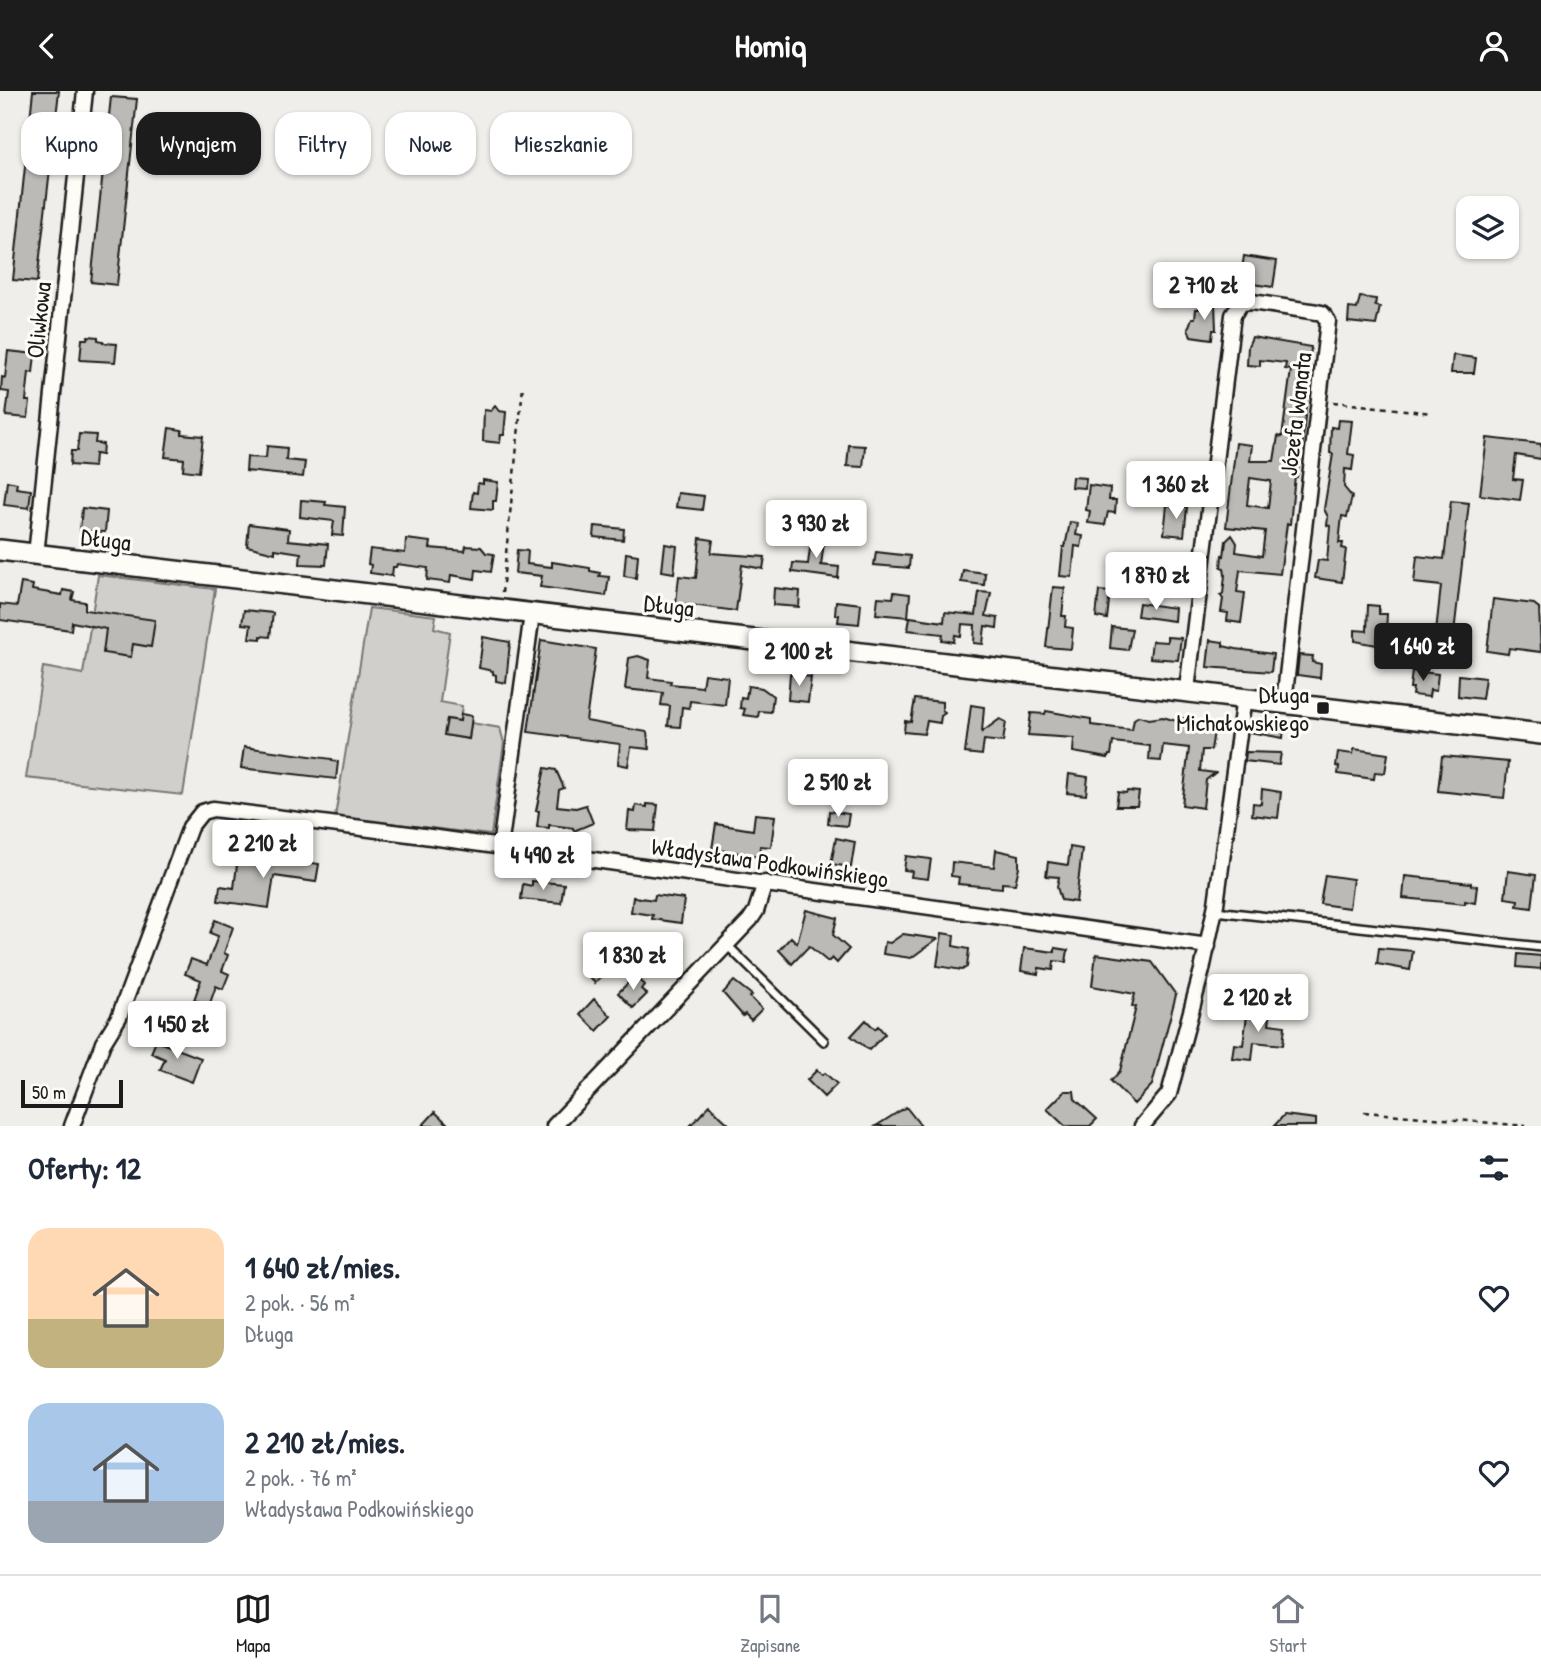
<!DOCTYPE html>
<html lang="pl">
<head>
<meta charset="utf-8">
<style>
  :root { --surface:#fff; --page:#f2f2f3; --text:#1f2937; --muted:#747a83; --line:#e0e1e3; --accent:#1c1c1c }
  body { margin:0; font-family:"Patrick Hand",sans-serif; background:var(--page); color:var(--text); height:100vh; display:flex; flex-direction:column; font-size:26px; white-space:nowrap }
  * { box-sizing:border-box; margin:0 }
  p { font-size:23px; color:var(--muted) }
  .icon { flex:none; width:38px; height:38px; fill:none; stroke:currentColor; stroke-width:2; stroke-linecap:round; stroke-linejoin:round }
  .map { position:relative; height:1035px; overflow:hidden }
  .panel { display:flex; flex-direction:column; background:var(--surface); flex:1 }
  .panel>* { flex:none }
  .banner { position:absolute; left:21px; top:21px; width:700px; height:63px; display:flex; gap:14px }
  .fabs { position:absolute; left:1456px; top:105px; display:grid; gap:14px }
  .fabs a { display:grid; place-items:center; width:63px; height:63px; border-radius:14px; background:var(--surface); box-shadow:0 2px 5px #0004; font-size:35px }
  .scale { position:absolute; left:21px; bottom:18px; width:102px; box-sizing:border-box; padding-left:7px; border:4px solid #1c1c1c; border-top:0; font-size:19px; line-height:24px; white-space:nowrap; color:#1c1c1c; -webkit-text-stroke:5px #fdfcf7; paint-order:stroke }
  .price { position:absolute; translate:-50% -60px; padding:0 16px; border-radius:7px; background:#fff; color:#222; font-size:23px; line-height:46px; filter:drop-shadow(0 2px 4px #0008) }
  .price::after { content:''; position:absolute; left:50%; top:42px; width:21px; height:16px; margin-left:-10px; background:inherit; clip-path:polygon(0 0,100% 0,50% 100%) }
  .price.on { background:var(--accent); color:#fff }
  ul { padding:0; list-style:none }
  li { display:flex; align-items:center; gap:21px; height:175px; padding:0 28px }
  li span { display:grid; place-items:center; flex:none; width:196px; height:140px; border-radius:21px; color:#555 }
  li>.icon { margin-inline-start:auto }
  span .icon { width:84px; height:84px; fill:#fffc; stroke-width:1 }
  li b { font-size:30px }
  h2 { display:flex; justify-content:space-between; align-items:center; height:84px; padding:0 28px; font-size:30px }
  .tag { padding:0 24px; border-radius:21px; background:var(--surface); box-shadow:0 2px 5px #0004; font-size:24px; line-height:63px }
  .tag.on { background:var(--accent); color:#fff }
  header { display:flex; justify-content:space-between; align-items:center; height:91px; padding:0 28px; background:var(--accent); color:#fff; font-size:32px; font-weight:700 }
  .tab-bar { display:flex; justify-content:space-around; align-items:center; height:98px; border-top:2px solid var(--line); background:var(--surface); font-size:19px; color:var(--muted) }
  .tab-bar a { display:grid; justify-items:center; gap:4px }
  .tab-bar .on { color:var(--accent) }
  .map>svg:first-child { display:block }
</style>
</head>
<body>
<header><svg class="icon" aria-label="back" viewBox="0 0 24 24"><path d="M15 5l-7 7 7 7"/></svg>Homiq<svg class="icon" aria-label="person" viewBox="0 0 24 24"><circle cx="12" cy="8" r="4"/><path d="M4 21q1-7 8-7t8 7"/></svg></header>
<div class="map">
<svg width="1541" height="1035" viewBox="0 0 1541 1035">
  <rect width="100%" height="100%" fill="#f0eeea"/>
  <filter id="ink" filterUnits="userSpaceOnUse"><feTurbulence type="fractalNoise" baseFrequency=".0143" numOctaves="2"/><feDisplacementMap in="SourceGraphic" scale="14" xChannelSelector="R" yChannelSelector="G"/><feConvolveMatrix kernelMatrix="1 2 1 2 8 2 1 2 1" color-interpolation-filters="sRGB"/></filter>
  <g filter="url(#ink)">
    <!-- green -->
    <path fill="#d0cfcc" stroke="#767674" stroke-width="2" d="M98 484 215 498 183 704 26 687 43 576 83 583Z
      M369 517 436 525 434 537 450 541 440 611 462 615 460 630 447 628 445 644 469 648 471 632 500 637 504 652 491 744 335 726Z"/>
    <!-- building -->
    <path fill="#bbbab6" stroke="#1c1c1c" stroke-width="2" fill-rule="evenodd" d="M33 0H59L37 191 13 189Z
      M111 6 137 8 117 194 91 191Z
      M1244 165 1277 170 1273 196 1240 191Z
      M1360 206 1376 208 1375 215 1380 216 1376 234 1348 231 1349 217 1357 218Z
      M1200 211 1215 213 1216 239H1213L1212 248 1191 245 1188 238 1192 227H1195L1196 218H1199Z
      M88 245 98 246V249L103 250V252L117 253 115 271 80 269 82 248H87Z
      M1252 246 1311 256 1303 349 1297 386 1295 385 1290 433H1287L1280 483 1240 479 1237 501 1245 502 1241 532 1227 530 1228 522 1221 521 1223 508 1220 504 1223 503 1225 484 1224 477 1221 476 1222 464 1224 465 1226 450 1232 444 1237 452 1236 461 1262 465 1265 440 1226 436 1236 352 1252 354 1250 370H1274L1278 345 1282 346 1291 279 1285 278 1286 272 1260 269V275L1247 274 1248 255ZM1250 387 1271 390 1268 417 1247 414Z
      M8 260 35 263 33 282 29 281 26 310H30L28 327 6 325 9 301 1 300 2 286 5 287Z
      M1453 264 1476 267 1474 282H1451Z
      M495 315 499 320 506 321 504 344H501L500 352 483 350 484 319 491 320Z
      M1338 329 1352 330 1348 363 1354 364 1352 379 1345 378 1344 396 1352 406 1347 426 1342 425 1339 452H1343L1342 457 1346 458 1342 491 1315 487 1318 469 1327 470 1330 435 1327 434 1328 426 1324 418 1333 363 1330 362 1331 336 1337 337Z
      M169 337 182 339V343L203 345 199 381 183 379 184 368 165 366Z
      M79 343 96 344 95 352 103 353 102 364 95 363 94 376 70 374 71 360H77Z
      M1487 347 1541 353V368L1516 364 1513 388 1523 389 1520 409 1480 404Z
      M849 354 865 355 863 376 847 375Z
      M267 355 287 357 286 369 305 371 303 386 246 380 247 366 266 367Z
      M1072 386 1086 387 1085 397 1071 396Z
      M483 389 498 391 496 410H493V419L471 417 473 401 477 402 478 392 483 393Z
      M7 390 17 392 16 397 31 399 29 417 4 414Z
      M1089 394 1110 397 1109 409H1116L1115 422 1108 421 1105 434 1088 432 1090 420 1086 419Z
      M678 402 704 405 702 419 676 416Z
      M301 409 326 411 325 414 345 416 343 445 332 444 334 430 300 426Z
      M1451 410 1469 412 1454 542 1436 540 1441 495 1414 492 1417 465 1444 468Z
      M1167 414 1187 416 1184 445 1164 443Z
      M82 417 107 420 105 441 80 440Z
      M1070 431 1078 432 1076 444 1083 445 1081 456 1075 455 1072 486 1060 485 1063 456H1065Z
      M249 433 289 438 288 449 328 453 326 474 300 473 301 462 275 458V462L247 455Z
      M595 435 624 438 623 449 594 446Z
      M812 442 825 444 821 474 839 476 838 487 792 481 793 472 808 473Z
      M700 447 713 449 711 462 765 466 763 478 742 474 736 520 676 512 679 485 696 487Z
      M406 448 431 451 430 457 465 460 466 455 481 456 486 462 494 463 491 481 476 479 475 488 451 484 450 492 427 489 428 477 397 473 396 476H393L392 485 370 482 371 474 368 473 370 458 405 462Z
      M665 453 677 455 674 482 662 480Z
      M517 459 528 460 527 473 552 476V471L590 477V480L600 482 599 485 609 486 606 505 540 496 542 485 515 482Z
      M876 461 910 465 909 477 874 474Z
      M626 462 638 464 636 487 624 485Z
      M1159 463 1172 464 1170 479 1158 478Z
      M963 479 985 482 984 494 961 491Z
      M21 492 33 494 32 499 62 504 63 499 74 501 72 509 85 511V519L155 529 151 556 133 553 131 566 103 562 106 538 72 531 71 539 0 529V513L17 515Z
      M1053 496 1065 497 1062 525H1066L1065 536 1073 537 1071 558 1046 556Z
      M774 497 800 500 799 516 773 514Z
      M1099 500 1110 501 1107 528 1096 526Z
      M894 501 910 503 908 526 876 523 878 506 893 507Z
      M979 501 991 502 986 525 998 527 997 537 985 535 983 553 974 552 975 534 962 533 961 545 955 544 954 551 942 549 943 543 908 539 910 526 944 531 945 521 976 524Z
      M1493 508 1534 513 1539 517 1541 561 1509 557 1508 563 1487 560Z
      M836 510 861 513 859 533 838 531 839 524H835Z
      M1139 512 1175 517 1174 530 1137 525Z
      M1368 514 1379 515V523H1387L1386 541H1378L1377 554 1355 550V539L1367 540Z
      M244 519 273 522 270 546 261 545V548L249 547 251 534 242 533Z
      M1112 536 1132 538 1128 559 1110 557Z
      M483 546 510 551 506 592 496 590V584L493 583V580L479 577Z
      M1167 546 1181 547 1178 569 1150 567 1152 550 1167 551Z
      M541 549 596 558 586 630 647 641 649 658 631 656 628 675 618 673 620 653 528 641Z
      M1210 549 1223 551V555L1236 558 1273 563 1271 581 1207 576Z
      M1299 564 1313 565 1312 571 1321 573 1320 587 1297 584Z
      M638 565 650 569 648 587 671 590 670 593 702 596 704 583 728 586 725 614 690 610 689 617 682 616 680 636 668 635 670 615 661 614 663 602 625 598 629 567Z
      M1412 580 1438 583 1436 600 1430 599 1429 606 1412 604 1413 597H1410Z
      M790 583 811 586 808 611 788 609Z
      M1459 584 1485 587 1482 608 1458 605Z
      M748 595 762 597 773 605 771 621 759 620 758 626 743 624 745 618 740 617 741 606 746 607Z
      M915 608 942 611V618L945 622 941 625 940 632 927 630 924 643 904 641 905 630 911 631Z
      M971 614 984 616 982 641 1000 628 1006 631 1003 651 984 649 982 664 965 662Z
      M1046 620 1091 628V634L1132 639 1134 628 1139 625 1149 628 1163 626 1183 632V627H1194L1193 635 1215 634 1211 659H1202L1200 680 1215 682 1206 689 1203 717 1182 714 1189 657 1163 654 1161 670 1149 669 1150 655 1113 651 1111 664H1109L1108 667 1073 661 1074 647 1028 644 1031 622 1045 623Z
      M461 623 472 625 469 648 444 644 447 628 460 630Z
      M1250 632 1284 636 1283 647 1249 641Z
      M244 656 332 668V670L338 671 336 688 241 677Z
      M1354 658 1388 663 1385 682 1375 681 1374 688 1338 683 1339 676 1336 675 1338 661 1353 663Z
      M1246 661 1281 662 1279 674 1245 670Z
      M1442 665 1508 671 1504 707 1438 700Z
      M545 677 556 679 564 697 559 699 557 715 576 717 586 714 593 732 574 740 573 737 549 734V737L537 736 539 720H536Z
      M1069 683 1088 686 1086 704 1067 702Z
      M1262 698 1281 701 1278 727 1252 724 1253 712 1261 713Z
      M1127 700 1139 701 1137 715H1116L1118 701 1126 702Z
      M647 713 658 714 655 740 627 739 629 720 635 721 636 714 647 716Z
      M829 720 849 723 847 735 828 733Z
      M755 723 775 725 771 756 760 755 759 765 712 758 716 733 753 739Z
      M836 747 855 751 851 776 831 773Z
      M1070 756 1082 758 1076 811 1061 809 1057 796 1059 786 1046 785 1048 771 1068 774Z
      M996 759 1019 764V776L1015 793 1002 792V797L958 793 959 786 951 785 952 771 994 776Z
      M906 765 931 768 928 788 911 786 912 780 904 779Z
      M238 766 285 773V768L319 773 316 791 274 785 269 817 218 810 220 795 234 797Z
      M1508 780 1536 784 1532 817 1517 815 1518 809 1505 807Z
      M1325 784 1353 788 1349 817 1320 813Z
      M1405 785 1471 792V794L1477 795 1475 812 1465 810V813L1403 807Z
      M532 790 564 793 561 812 521 808 523 793 532 795Z
      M655 804 684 808 681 832 652 828 653 824 631 821 633 806 654 809Z
      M806 819 837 827 833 844 849 858 837 872 832 867 828 871 809 855 792 873 779 859 791 846 797 852Z
      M215 829 233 836 224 862 228 864 222 880 229 883 223 898 216 895 209 915 194 909 201 889 185 883 191 868 207 874 218 845 210 842Z
      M942 842 954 844 953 855 969 858 967 876 962 879 937 875Z
      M903 843 937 848 911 867 883 863 885 851 890 852Z
      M1024 857 1055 861V857L1068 859 1066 871 1054 870 1053 879 1039 877 1038 883 1021 880Z
      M1379 857 1413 860 1410 879 1377 873Z
      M1096 863 1152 871 1176 904 1152 994 1134 1013 1111 990 1120 980 1136 916 1132 915 1135 903 1092 895Z
      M1518 863 1541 865V878L1517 876Z
      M603 869 611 876 595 892 588 885Z
      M635 885 644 894 641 898 647 903 633 917 618 902Z
      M734 890 752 904 750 906 762 918 751 929 745 923 743 925 723 902Z
      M594 908 611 925 597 940 580 923Z
      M1248 917 1271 920 1269 933 1285 935 1283 954 1254 951 1252 969 1232 967 1234 953 1243 954Z
      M866 929 875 938 878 935 885 943 869 959 851 945Z
      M156 950 201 967 192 991 160 979 165 968 151 962Z
      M817 979 822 984 825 982 837 993 824 1006 807 989Z
      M1065 1000H1074L1075 1008 1097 1028 1090 1035H1065L1047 1018Z
      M710 1014 720 1025 731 1035H690Z
      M906 1016 921 1035H876Z
      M435 1021 450 1035H422Z
      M1284 1024 1316 1028V1035H1274Z"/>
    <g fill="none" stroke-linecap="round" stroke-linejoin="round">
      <defs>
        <path id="lane" d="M1215 820 1541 856
          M727 854 824 950"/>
        <path id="street" d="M36 464 85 0
          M1187 599 1233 224 1241 212 1252 211 1317 221 1322 222 1328 230 1284 611
          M500 757 532 523
          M72 1035 103 952 119 926 190 736 202 721 213 718 409 743 1208 855
          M554 1035 750 829 756 820 765 792
          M1142 1035 1169 1003 1202 879 1216 813 1244 606"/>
        <path id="secondary" d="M0 459 1541 643"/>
      </defs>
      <!-- lane casing -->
      <use href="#lane" stroke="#1c1c1c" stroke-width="12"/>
      <!-- street casing -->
      <use href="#street" stroke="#1c1c1c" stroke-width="19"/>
      <!-- secondary casing -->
      <use href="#secondary" stroke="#1c1c1c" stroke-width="24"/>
      <!-- path -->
      <path stroke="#1c1c1c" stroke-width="2.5" stroke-dasharray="5 5" stroke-linecap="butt" d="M1333 311 1432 322
        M502 502 523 296
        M1364 1021 1526 1035"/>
      <!-- lane -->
      <use href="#lane" stroke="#fdfcf7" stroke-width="7"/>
      <!-- street -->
      <use href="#street" stroke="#fdfcf7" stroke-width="14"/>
      <!-- secondary -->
      <use href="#secondary" stroke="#fdfcf7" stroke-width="19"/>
    </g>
  </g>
  <!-- markers -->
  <rect fill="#1c1c1c" stroke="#fdfcf7" stroke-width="2.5" x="1316" y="610" width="14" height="14" rx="3.5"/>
  <g text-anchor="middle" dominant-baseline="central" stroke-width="6" stroke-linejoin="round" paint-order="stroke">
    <!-- street labels -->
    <g font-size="24" fill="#1c1c1c" stroke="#fdfcf7">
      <text transform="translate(38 229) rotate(-84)">Oliwkowa</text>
      <text transform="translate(1295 323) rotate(-83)">Józefa Wanata</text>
      <text transform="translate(106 448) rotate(7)">Długa</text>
      <text transform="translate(669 514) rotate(7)">Długa</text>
      <text transform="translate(770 771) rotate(8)">Władysława Podkowińskiego</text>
    </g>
    <!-- poi labels -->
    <g font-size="24" fill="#1c1c1c" stroke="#fdfcf7" text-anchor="end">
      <text x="1309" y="603">Długa<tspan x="1309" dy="28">Michałowskiego</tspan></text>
    </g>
  </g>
</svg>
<div class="fabs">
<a><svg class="icon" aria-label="layers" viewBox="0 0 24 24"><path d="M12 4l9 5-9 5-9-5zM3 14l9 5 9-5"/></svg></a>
</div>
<div class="scale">50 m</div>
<b class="price" style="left:1204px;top:231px">2 710 zł</b>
<b class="price" style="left:1176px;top:430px">1 360 zł</b>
<b class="price" style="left:816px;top:469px">3 930 zł</b>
<b class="price" style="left:1156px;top:521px">1 870 zł</b>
<b class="price on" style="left:1423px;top:592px">1 640 zł</b>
<b class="price" style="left:799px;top:597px">2 100 zł</b>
<b class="price" style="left:838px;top:728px">2 510 zł</b>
<b class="price" style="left:263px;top:789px">2 210 zł</b>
<b class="price" style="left:543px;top:801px">4 490 zł</b>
<b class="price" style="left:633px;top:901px">1 830 zł</b>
<b class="price" style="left:1258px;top:943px">2 120 zł</b>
<b class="price" style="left:177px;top:970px">1 450 zł</b>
<div class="banner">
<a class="tag">Kupno</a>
<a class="tag on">Wynajem</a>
<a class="tag">Filtry</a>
<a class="tag">Nowe</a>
<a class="tag">Mieszkanie</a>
</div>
</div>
<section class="panel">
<h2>Oferty: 12<svg class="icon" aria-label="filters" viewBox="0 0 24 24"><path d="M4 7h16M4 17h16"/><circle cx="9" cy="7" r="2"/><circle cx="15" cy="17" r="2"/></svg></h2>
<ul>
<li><span style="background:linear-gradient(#ffd9b3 65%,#c2b280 0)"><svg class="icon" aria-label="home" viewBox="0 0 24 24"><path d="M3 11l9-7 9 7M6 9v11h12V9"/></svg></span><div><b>1 640 zł/mies.</b><p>2 pok. · 56 m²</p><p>Długa</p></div><svg class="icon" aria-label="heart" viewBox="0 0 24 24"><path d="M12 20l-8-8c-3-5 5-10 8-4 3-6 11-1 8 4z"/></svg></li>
<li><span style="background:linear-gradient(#a9c7e8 70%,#9aa5b1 0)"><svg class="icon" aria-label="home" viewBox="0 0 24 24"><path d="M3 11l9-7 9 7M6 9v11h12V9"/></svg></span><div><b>2 210 zł/mies.</b><p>2 pok. · 76 m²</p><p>Władysława Podkowińskiego</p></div><svg class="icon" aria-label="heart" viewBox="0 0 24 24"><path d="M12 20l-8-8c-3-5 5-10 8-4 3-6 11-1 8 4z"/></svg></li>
</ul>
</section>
<nav class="tab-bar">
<a class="on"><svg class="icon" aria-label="map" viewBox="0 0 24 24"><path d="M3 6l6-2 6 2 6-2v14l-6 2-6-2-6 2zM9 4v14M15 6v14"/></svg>Mapa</a>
<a><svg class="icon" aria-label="saved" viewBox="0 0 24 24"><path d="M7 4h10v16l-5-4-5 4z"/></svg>Zapisane</a>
<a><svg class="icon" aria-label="home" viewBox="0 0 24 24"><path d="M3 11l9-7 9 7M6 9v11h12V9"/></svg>Start</a>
</nav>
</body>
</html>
